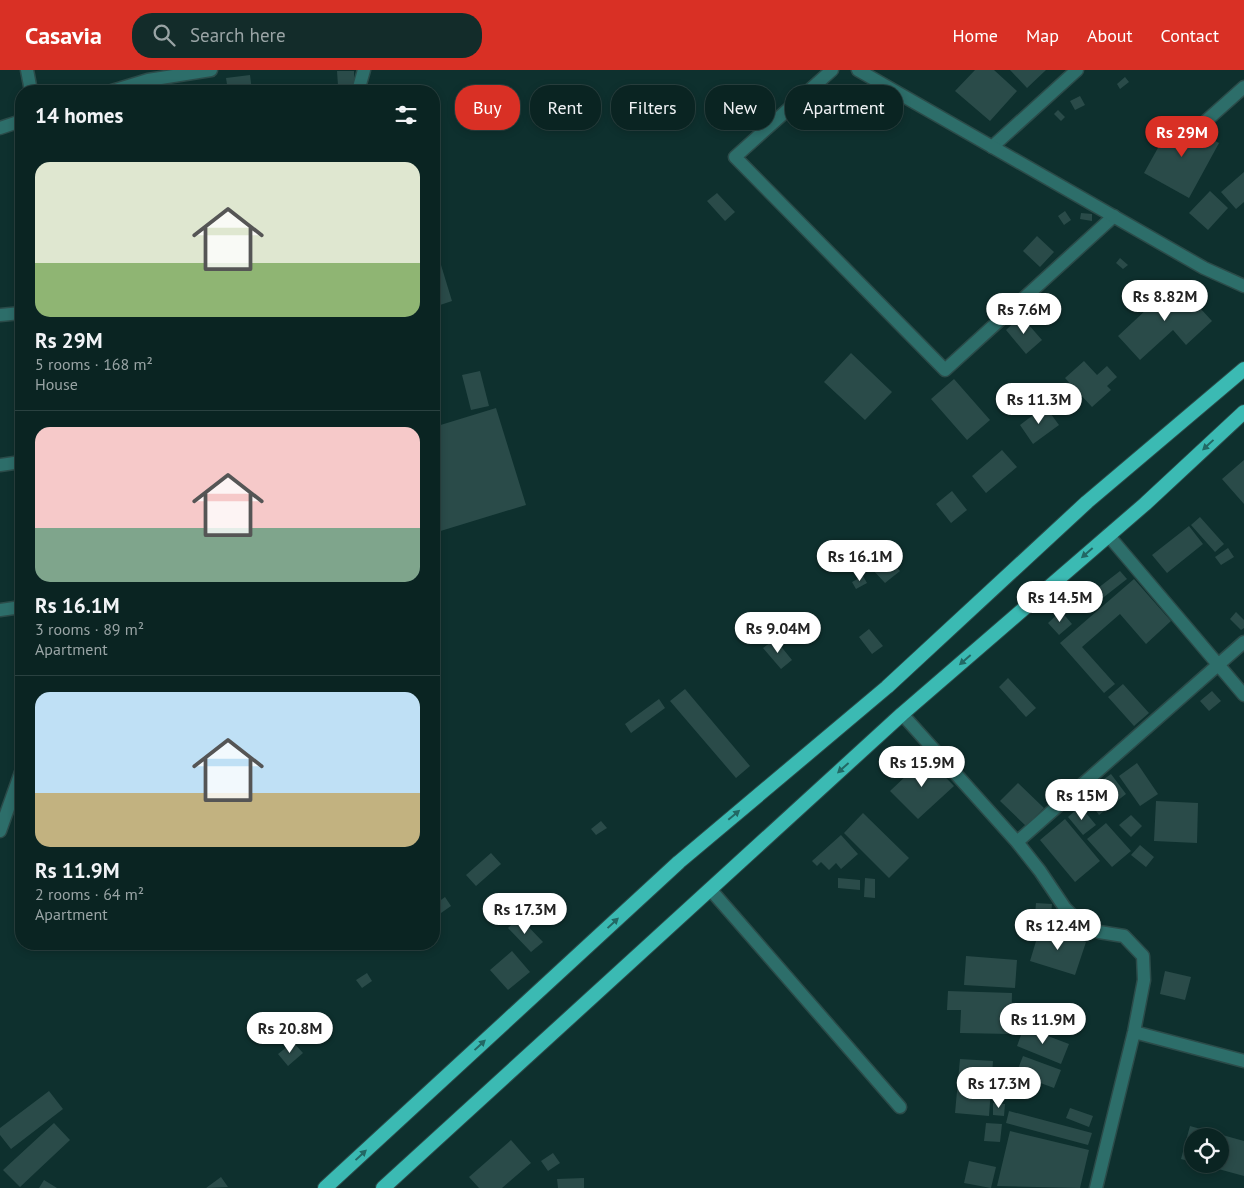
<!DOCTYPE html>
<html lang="en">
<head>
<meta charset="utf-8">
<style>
  :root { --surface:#0a2422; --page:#132c2a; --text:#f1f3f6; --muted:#99a4a5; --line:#2a4140; --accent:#d93025 }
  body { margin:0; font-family:"PT Sans",sans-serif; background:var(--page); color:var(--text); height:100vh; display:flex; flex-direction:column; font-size:19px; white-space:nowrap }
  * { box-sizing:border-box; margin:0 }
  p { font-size:16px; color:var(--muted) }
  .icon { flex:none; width:28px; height:28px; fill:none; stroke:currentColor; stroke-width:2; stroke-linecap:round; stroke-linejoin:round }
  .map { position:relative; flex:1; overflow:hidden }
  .panel { position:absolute; left:15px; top:15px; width:425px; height:865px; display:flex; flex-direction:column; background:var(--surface); border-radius:20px; box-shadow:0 2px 8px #0003,0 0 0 1px var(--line) }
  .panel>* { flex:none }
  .banner { position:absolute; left:455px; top:15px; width:475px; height:45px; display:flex; gap:10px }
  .controls { position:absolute; left:1184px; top:1058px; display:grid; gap:10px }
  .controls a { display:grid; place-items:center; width:45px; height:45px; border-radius:50%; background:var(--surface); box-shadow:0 2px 8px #0003,0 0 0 1px var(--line); font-size:25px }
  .price { position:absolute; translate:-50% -42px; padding:0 11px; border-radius:18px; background:#fff; color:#222; font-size:16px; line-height:32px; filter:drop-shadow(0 1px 2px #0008) }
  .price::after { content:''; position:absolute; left:50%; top:30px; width:15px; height:11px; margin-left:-8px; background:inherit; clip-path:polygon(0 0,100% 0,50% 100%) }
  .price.current { background:var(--accent); color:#fff }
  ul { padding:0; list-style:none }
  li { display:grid; align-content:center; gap:10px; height:265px; padding:0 20px }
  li+li { border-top:1px solid var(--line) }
  li span { display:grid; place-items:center; height:155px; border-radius:15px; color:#555 }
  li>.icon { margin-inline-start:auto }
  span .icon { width:90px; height:90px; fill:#fffc; stroke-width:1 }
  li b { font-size:21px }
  h2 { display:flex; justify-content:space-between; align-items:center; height:60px; padding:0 20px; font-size:21px }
  .chip { padding:0 18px; border-radius:20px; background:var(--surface); box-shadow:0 2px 8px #0003,0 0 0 1px var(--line); font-size:18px; line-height:45px }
  .chip.current { background:var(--accent); color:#fff }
  header { display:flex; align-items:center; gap:30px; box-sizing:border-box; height:70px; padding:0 25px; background:var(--accent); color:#fff }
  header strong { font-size:24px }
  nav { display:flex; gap:28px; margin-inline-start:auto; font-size:18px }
  .search { width:350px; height:45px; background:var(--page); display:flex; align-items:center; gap:12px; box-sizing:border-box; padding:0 18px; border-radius:20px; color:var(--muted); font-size:19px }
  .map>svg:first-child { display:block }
</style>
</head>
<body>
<header>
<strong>Casavia</strong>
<div class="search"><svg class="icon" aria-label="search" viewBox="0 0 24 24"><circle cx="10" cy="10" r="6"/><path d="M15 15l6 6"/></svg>Search here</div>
<nav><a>Home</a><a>Map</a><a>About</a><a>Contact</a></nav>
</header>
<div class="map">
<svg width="1244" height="1118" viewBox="0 0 1244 1118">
  <rect width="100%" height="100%" fill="#0e302e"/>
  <!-- building -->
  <path fill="#2a4b49" d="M975 0H994L1017 21 990 51 955 21Z
    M1010 0H1046L1027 18Z
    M337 1H354V16H338Z
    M250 5 252 21H228L226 8Z
    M1125 7 1129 12 1120 19 1117 14Z
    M1080 26 1085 35 1075 40 1070 31Z
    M1058 40 1065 47 1061 51 1054 44Z
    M1174 49 1219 73 1189 128 1144 103Z
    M1244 102V132L1236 139 1221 122Z
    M1210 121 1228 138 1208 160 1189 143Z
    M717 123 735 142 725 151 707 131Z
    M1065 141 1071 150 1064 155 1058 146Z
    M1081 143 1092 144V151L1080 149Z
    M1037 166 1054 182 1040 197 1023 181Z
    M434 172 452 231 434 237Z
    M1120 188 1128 195 1123 199 1116 193Z
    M1176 212 1212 251 1186 275 1173 260 1140 290 1118 266Z
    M1021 246 1042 270 1026 284 1006 260Z
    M851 283 892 322 865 350 824 312Z
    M1084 291 1097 305 1107 296 1117 307 1107 316 1111 320 1092 337 1065 308Z
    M480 301 489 336 471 340 462 305Z
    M954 309 990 350 967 370 931 329Z
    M1045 336 1059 355 1033 374 1020 355Z
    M496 338 526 435 434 463V357Z
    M1002 380 1017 397 986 423 972 406Z
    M1244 390V434L1222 409Z
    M952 421 967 440 951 453 936 434Z
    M1200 447 1224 474 1215 482 1191 455Z
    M1189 456 1203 474 1167 503 1152 485Z
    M1228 478 1234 487 1221 495 1215 487Z
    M887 486 900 501 885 513 872 499Z
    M1120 501 1127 509 1086 541 1080 532Z
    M863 506 867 513 856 519 852 512Z
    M1134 509 1171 551 1146 574 1120 544 1082 577 1115 614 1104 623 1060 573Z
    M1061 541 1072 554 1059 565 1048 553Z
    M1236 542 1244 550V558L1241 560 1230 549Z
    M869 559 883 576 872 584 859 567Z
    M775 569 792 590 781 599 763 578Z
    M1008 608 1036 638 1026 647 999 617Z
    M1123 614 1149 643 1134 656 1108 627Z
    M685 619 750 696 736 708 670 631Z
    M1212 621 1221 631 1209 641 1200 631Z
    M659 629 665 638 631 663 625 654Z
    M926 687 954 716 918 749 890 721Z
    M1137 693 1158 724 1140 736 1119 706Z
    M1111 704 1126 724 1099 745 1084 724Z
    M1018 713 1044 738 1026 756 1000 731Z
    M1156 731 1198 733 1197 773 1154 771Z
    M1080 736 1096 755 1083 765 1068 747Z
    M863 743 909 788 889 808 844 763Z
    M1131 745 1142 756 1131 767 1119 755Z
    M1065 749 1100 791 1075 812 1040 770Z
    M601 751 607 758 596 765 591 759Z
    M1106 753 1131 781 1112 797 1087 769Z
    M841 765 858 784 841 799 836 793 829 800 821 792 817 796 812 791Z
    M1140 775 1154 787 1146 797 1131 785Z
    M491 783 501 794 476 816 466 805Z
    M838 808 860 810V820L838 818Z
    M865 808 875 809V828L864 827Z
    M445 827 451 836 441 843 434 835Z
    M1036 833 1052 834 1050 856 1034 855Z
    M519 847 543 872 531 882 508 858Z
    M1040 858 1086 872 1075 905 1030 891Z
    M512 881 530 902 508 920 490 900Z
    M966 886 1017 890 1015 918 964 915Z
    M1165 901 1191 907 1185 930 1160 924Z
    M367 903 372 911 362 918 356 910Z
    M948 921 1012 923 1011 964 960 963 961 940H947Z
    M1024 957 1069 974 1061 994 1017 976Z
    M293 972 303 983 288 996 278 984Z
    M1023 986 1061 1000 1054 1018 1016 1004Z
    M960 989 993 991 989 1046 955 1043Z
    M49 1021 63 1039 11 1079 0 1065V1058Z
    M993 1033 1005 1034 1004 1046 993 1045Z
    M1070 1038 1093 1046 1089 1057 1066 1048Z
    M1009 1041 1092 1063 1088 1075 1006 1053Z
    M54 1053 70 1070 20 1117 3 1100Z
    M986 1053 1002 1054 1000 1072 984 1071Z
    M1190 1056 1244 1071V1106L1200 1094H1220V1066H1192V1092L1181 1089Z
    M1010 1061 1089 1080 1080 1118 997 1116Z
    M511 1070 531 1093 502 1118H479L469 1107Z
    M553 1083 560 1093 548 1101 541 1091Z
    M969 1091 996 1097 991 1118 964 1113Z
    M221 1107 228 1117 206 1118Z
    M584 1108V1118H558L557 1109Z
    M44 1110 57 1118H39Z"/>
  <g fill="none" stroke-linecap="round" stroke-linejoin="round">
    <defs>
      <path id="service" d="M27 0 31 21
        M358 21 364 0
        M0 245 21 243
        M0 395 21 392
        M0 540 21 537"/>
      <path id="minor" d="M832 0 735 87 945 300 1114 146
        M1207 50 1244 17
        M992 77 1077 0
        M1108 465 1244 625
        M902 644 1017 772 1040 801 1065 838 1081 854 1099 862 1124 866 1143 886 1144 910 1134 962 1096 1118
        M0 761 21 702
        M1017 772 1244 572
        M710 819 900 1037
        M1134 962 1244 991"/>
      <path id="tertiary" d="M858 0 1204 198 1244 216
        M112 21 148 10 211 0
        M0 58 21 51"/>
      <path id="trunk" d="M325 1118 679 792 887 617 1087 432 1244 299
        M383 1118 902 644 1145 434 1244 342"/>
    </defs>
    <!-- service casing -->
    <use href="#service" stroke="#2b4b49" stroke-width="15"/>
    <!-- minor casing -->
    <use href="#minor" stroke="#2b4b49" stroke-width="15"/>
    <!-- tertiary casing -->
    <use href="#tertiary" stroke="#2b4b49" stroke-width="15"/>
    <!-- trunk casing -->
    <use href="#trunk" stroke="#2b4b49" stroke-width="16"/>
    <!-- service -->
    <use href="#service" stroke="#2d6e6a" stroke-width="12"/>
    <!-- minor -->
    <use href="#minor" stroke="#2d6e6a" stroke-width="12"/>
    <!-- tertiary -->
    <use href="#tertiary" stroke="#2d6e6a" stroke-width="12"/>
    <!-- trunk -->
    <use href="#trunk" stroke="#3bbab3" stroke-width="14"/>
  </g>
  <!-- one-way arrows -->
  <defs><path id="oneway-solid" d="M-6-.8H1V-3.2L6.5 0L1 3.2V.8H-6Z" transform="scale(1.25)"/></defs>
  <g fill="#226864">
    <use href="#oneway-solid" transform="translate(1208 375) rotate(137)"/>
    <use href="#oneway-solid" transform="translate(1087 483) rotate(139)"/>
    <use href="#oneway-solid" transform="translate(965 590) rotate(139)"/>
    <use href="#oneway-solid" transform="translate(843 698) rotate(138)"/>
    <use href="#oneway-solid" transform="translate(734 745) rotate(-40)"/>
    <use href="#oneway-solid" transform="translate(613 853) rotate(-43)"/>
    <use href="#oneway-solid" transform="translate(480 975) rotate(-43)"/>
    <use href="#oneway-solid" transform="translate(361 1085) rotate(-43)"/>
  </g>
</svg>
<div class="controls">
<a><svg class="icon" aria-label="locate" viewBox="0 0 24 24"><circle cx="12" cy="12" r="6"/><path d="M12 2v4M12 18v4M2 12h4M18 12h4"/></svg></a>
</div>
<b class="price current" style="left:1182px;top:88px">Rs 29M</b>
<b class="price" style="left:1165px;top:252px">Rs 8.82M</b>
<b class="price" style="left:1024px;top:265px">Rs 7.6M</b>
<b class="price" style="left:1039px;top:355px">Rs 11.3M</b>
<b class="price" style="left:860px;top:512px">Rs 16.1M</b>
<b class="price" style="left:1060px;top:553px">Rs 14.5M</b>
<b class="price" style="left:778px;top:584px">Rs 9.04M</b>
<b class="price" style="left:922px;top:718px">Rs 15.9M</b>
<b class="price" style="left:1082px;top:751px">Rs 15M</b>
<b class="price" style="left:525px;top:865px">Rs 17.3M</b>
<b class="price" style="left:1058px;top:881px">Rs 12.4M</b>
<b class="price" style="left:1043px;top:975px">Rs 11.9M</b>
<b class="price" style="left:290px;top:984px">Rs 20.8M</b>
<b class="price" style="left:999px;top:1039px">Rs 17.3M</b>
<div class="banner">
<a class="chip current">Buy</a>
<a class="chip">Rent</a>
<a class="chip">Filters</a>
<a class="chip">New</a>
<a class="chip">Apartment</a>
</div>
<section class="panel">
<h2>14 homes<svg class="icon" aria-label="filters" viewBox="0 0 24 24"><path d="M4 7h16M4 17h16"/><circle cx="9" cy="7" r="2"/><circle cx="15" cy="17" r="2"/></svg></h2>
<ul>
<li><span style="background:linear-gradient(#dfe7d0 65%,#8fb573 0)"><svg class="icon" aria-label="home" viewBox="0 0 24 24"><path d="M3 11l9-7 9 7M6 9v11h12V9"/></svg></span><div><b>Rs 29M</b><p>5 rooms · 168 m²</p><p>House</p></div></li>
<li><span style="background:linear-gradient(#f6c9c9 65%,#7fa58c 0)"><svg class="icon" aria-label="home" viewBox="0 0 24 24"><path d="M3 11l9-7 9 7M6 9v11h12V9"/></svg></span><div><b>Rs 16.1M</b><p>3 rooms · 89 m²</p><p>Apartment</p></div></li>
<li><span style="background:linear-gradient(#bfe0f5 65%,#c2b280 0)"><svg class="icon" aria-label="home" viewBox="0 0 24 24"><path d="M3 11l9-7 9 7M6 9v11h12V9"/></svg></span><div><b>Rs 11.9M</b><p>2 rooms · 64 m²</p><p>Apartment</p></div></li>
</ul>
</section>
</div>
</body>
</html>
